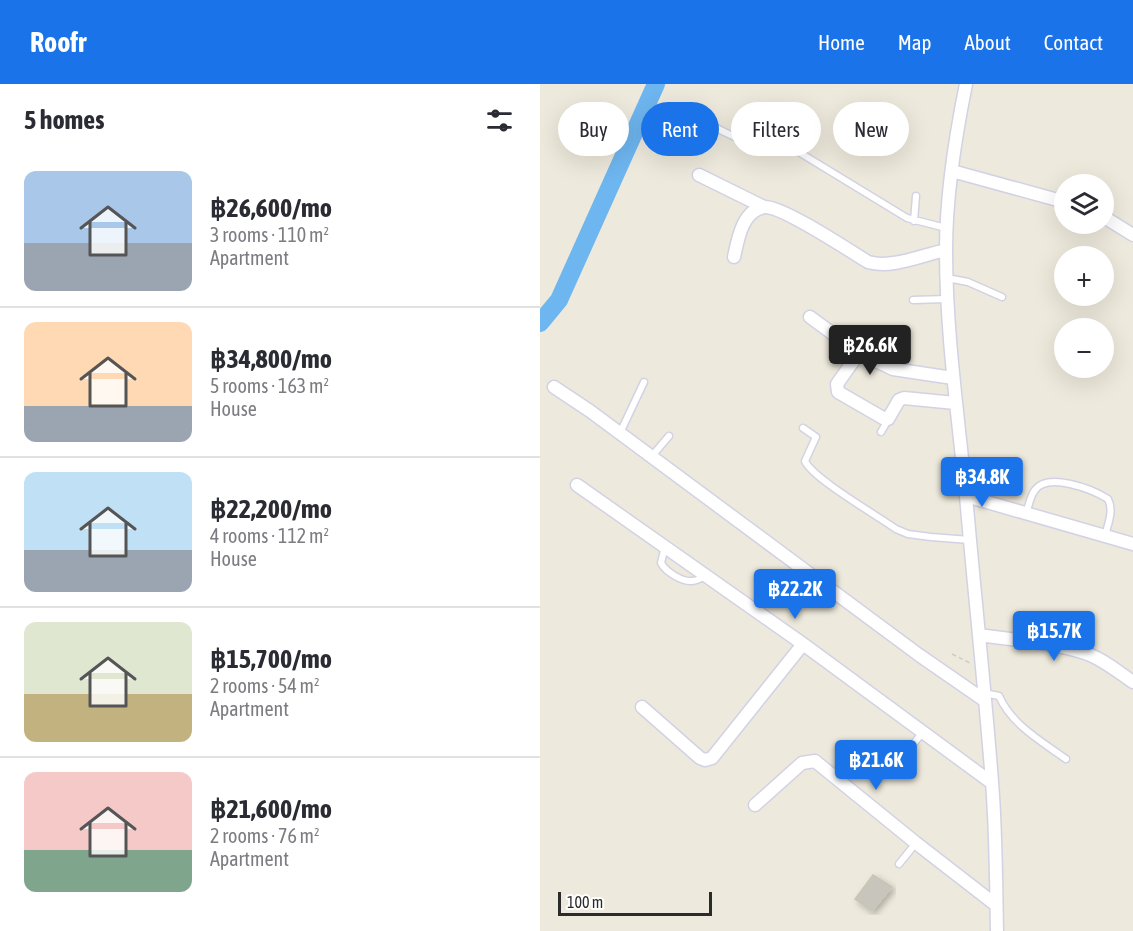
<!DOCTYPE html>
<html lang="en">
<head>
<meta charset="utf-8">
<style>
  :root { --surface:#fff; --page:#f2f2f3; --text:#2b2b33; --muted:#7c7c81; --line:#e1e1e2; --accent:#1a73e8 }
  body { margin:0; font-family:"Asap Condensed",sans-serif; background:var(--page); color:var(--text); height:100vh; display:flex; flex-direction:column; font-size:22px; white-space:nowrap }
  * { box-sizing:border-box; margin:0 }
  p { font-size:20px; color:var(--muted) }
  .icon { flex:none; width:33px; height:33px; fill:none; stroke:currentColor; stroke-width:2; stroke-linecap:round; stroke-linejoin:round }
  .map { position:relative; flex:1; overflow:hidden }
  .panel { display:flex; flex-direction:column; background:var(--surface); width:540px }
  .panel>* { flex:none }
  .banner { position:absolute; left:18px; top:18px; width:484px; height:54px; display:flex; gap:12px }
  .fabs { position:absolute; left:514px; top:90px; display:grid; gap:12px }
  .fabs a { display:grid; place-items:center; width:60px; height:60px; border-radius:50%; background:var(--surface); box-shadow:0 6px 24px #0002; font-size:30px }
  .scale { position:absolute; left:18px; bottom:15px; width:154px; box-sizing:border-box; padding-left:6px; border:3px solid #2b2b2b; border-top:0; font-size:16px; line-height:21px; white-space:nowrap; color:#2b2b2b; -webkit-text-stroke:4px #fff; paint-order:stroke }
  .price { position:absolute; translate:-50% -51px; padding:0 14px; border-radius:6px; background:var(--accent); color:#fff; font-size:20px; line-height:39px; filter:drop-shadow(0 2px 3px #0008) }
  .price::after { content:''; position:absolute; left:50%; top:36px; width:18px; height:14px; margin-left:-9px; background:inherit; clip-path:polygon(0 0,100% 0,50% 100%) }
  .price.selected { background:#222; color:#fff }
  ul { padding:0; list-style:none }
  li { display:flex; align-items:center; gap:18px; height:150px; padding:0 24px }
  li+li { border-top:2px solid var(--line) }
  li span { display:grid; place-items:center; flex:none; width:168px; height:120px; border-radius:12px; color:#555 }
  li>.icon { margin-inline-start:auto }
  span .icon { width:72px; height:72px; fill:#fffc; stroke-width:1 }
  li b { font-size:26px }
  h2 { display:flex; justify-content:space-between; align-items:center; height:72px; padding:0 24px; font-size:26px }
  .pill { padding:0 21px; border-radius:27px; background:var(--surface); box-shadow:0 6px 24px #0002; font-size:21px; line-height:54px }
  .pill.selected { background:var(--accent); color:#fff }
  header { display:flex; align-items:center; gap:36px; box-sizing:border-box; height:84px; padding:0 30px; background:var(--accent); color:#fff }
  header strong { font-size:28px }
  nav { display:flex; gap:33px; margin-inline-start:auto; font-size:21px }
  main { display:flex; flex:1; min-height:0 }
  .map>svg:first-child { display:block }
</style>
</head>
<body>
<header>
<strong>Roofr</strong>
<nav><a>Home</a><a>Map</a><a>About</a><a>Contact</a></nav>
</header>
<main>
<section class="panel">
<h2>5 homes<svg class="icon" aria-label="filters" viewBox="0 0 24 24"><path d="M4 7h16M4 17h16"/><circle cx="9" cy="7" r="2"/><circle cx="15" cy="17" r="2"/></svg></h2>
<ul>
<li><span style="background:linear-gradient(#a9c7e8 60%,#9aa5b1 0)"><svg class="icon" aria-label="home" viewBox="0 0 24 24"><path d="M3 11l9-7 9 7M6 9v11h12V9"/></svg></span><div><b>฿26,600/mo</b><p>3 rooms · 110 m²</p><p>Apartment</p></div></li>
<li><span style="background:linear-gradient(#ffd9b3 70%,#9aa5b1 0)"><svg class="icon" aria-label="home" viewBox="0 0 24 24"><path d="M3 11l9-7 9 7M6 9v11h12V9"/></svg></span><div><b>฿34,800/mo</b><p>5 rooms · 163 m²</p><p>House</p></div></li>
<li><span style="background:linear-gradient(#bfe0f5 65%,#9aa5b1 0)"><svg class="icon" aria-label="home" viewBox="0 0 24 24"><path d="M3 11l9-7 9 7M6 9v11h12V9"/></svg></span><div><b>฿22,200/mo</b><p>4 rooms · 112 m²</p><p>House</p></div></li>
<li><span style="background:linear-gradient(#dfe7d0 60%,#c2b280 0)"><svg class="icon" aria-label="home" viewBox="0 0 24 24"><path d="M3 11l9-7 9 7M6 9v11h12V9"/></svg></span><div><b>฿15,700/mo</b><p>2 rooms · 54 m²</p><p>Apartment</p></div></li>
<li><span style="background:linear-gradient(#f6c9c9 65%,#7fa58c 0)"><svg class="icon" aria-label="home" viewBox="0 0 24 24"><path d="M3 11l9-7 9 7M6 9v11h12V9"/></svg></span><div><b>฿21,600/mo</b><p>2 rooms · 76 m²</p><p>Apartment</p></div></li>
</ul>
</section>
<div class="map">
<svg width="593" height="847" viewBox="0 0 593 847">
  <defs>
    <filter id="shadow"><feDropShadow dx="3" dy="3" stdDeviation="3" flood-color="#0004"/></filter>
  </defs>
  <rect width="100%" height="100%" fill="#ede9dc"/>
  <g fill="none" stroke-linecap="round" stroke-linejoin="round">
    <!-- river -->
    <path stroke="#6eb6f0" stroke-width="18" d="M0 239 19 216 116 0"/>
  </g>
  <!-- building -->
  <path fill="#c8c5bc" stroke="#c8c5b6" stroke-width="1.5" filter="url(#shadow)" d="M333 791 352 803 332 827 315 815Z"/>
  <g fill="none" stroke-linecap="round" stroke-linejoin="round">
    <defs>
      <path id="service" d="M172 42 224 67 246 64 257 67 367 134 406 144
        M374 137 376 112
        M407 194 428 198 462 213
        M373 216 407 215
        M263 344 276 353 265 377C272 394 338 432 356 445L368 450 391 453 430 456
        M341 348 348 336
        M80 349 104 298
        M112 372 129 352
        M486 429C489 422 490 412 495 406 508 388 552 405 568 415 574 427 568 439 565 452
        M125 462 121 479C126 488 142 498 152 497 157 497 162 494 167 491
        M444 609 459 612C472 641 501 657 526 675
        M355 673 362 665 370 664 383 648
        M359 780 376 759"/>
      <path id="minor" d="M426 0C415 54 406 110 406 166 406 252 419 337 427 423 435 515 445 606 452 698 456 747 456 797 457 847
        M412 87 525 118
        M159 91 224 123
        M564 133 593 151
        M194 173C198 155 202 127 224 123 241 121 310 167 328 178 352 185 382 171 406 166
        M270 233 319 269 353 285 413 294
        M319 269 297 300 298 308 343 334 348 335 359 316 364 314 415 319
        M14 303 50 327 379 571 444 616
        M37 401 263 560 452 699
        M426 412 593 460
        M439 551C474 556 511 558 545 569 563 575 578 588 593 598
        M102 623 160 674 165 676 172 674 263 560
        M215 721 262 679 275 677 376 759 456 821"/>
    </defs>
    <!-- service casing -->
    <use href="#service" stroke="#d2d2e4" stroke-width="9"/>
    <!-- minor casing -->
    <use href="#minor" stroke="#d2d2e4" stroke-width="15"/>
    <!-- path -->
    <path stroke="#ccc" stroke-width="1.5" stroke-dasharray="4.5 3" stroke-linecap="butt" d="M412 570 430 579"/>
    <!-- service -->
    <use href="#service" stroke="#fff" stroke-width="6"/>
    <!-- minor -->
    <use href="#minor" stroke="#fff" stroke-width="12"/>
  </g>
</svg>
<div class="fabs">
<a><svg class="icon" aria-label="layers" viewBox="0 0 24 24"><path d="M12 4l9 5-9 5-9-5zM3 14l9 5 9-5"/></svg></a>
<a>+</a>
<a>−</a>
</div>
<div class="scale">100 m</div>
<b class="price selected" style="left:330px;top:292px">฿26.6K</b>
<b class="price" style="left:442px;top:424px">฿34.8K</b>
<b class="price" style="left:255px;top:536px">฿22.2K</b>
<b class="price" style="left:514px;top:578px">฿15.7K</b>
<b class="price" style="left:336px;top:707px">฿21.6K</b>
<div class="banner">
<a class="pill">Buy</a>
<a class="pill selected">Rent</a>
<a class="pill">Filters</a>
<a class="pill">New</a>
</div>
</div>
</main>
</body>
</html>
